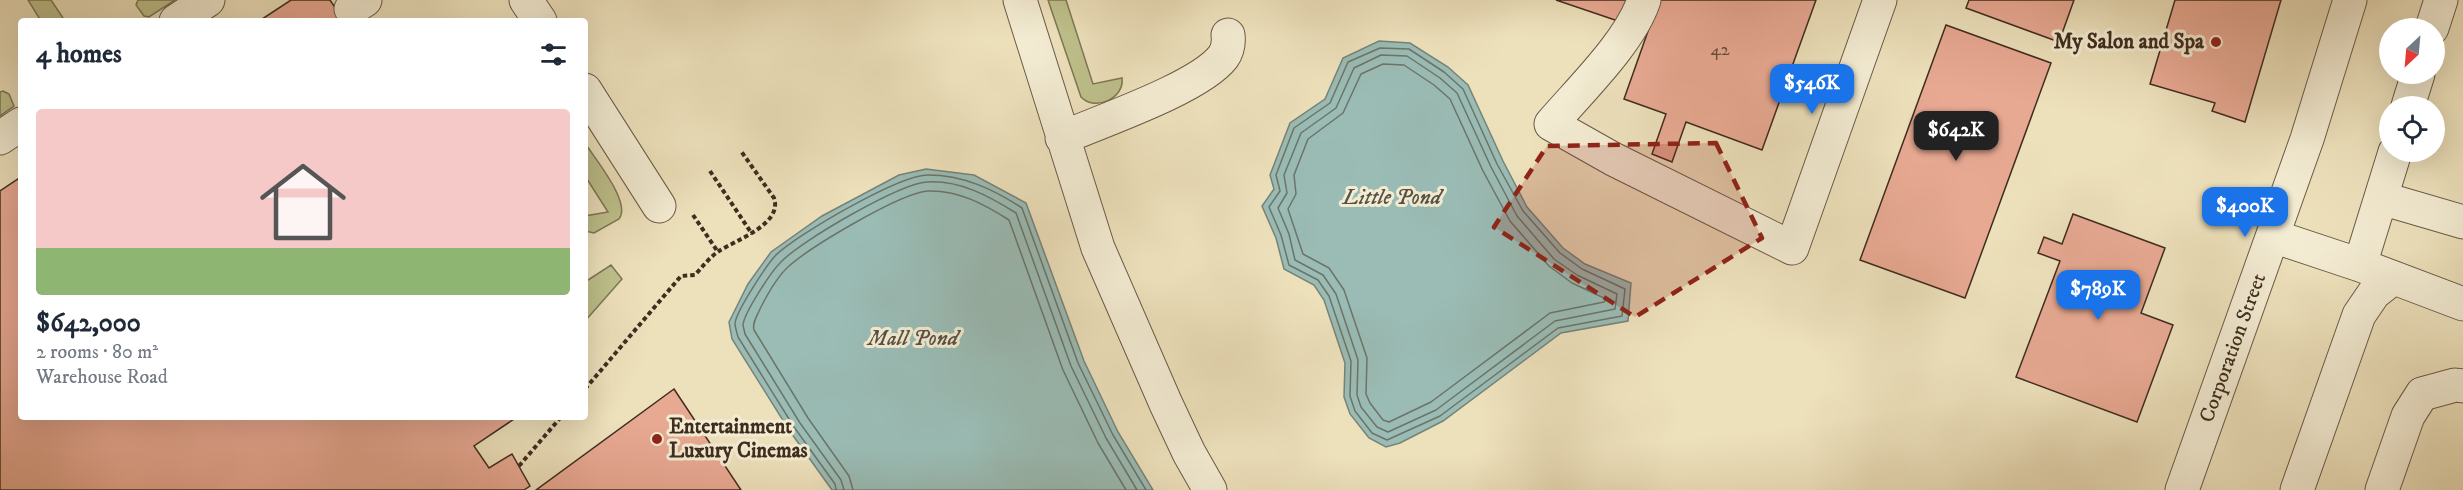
<!DOCTYPE html>
<html lang="en">
<head>
<meta charset="utf-8">
<style>
  :root { --surface:#fff; --page:#f2f2f3; --text:#1f2937; --muted:#747a83; --accent:#1a73e8 }
  body { margin:0; font-family:"IM FELL DW Pica",serif; background:var(--page); color:var(--text); height:100vh; display:flex; flex-direction:column; font-size:22px; white-space:nowrap }
  * { box-sizing:border-box; margin:0 }
  p { font-size:20px; color:var(--muted) }
  .icon { flex:none; width:33px; height:33px; fill:none; stroke:currentColor; stroke-width:2; stroke-linecap:round; stroke-linejoin:round }
  .map { position:relative; flex:1; overflow:hidden }
  .side { position:absolute; left:18px; top:18px; width:570px; height:402px; display:flex; flex-direction:column; background:var(--surface); border-radius:6px; box-shadow:0 6px 24px #0002 }
  .side>* { flex:none }
  .needle { width:39px; rotate:206deg }
  .fabs { position:absolute; left:2379px; top:18px; display:grid; gap:12px }
  .fabs a { display:grid; place-items:center; width:66px; height:66px; border-radius:50%; background:var(--surface); box-shadow:0 6px 24px #0002; font-size:30px }
  .price { position:absolute; translate:-50% -51px; padding:0 14px; border-radius:12px; background:var(--accent); color:#fff; font-size:20px; line-height:39px; filter:drop-shadow(0 2px 3px #0008) }
  .price::after { content:''; position:absolute; left:50%; top:36px; width:18px; height:14px; margin-left:-9px; background:inherit; clip-path:polygon(0 0,100% 0,50% 100%) }
  .price.selected { background:#222; color:#fff }
  ul { padding:0; list-style:none }
  li { display:grid; align-content:center; gap:12px; height:318px; padding:0 18px }
  li span { display:grid; place-items:center; height:186px; border-radius:6px; color:#555 }
  li>.icon { margin-inline-start:auto }
  span .icon { width:108px; height:108px; fill:#fffc; stroke-width:1 }
  li b { font-size:26px }
  h2 { display:flex; justify-content:space-between; align-items:center; height:72px; padding:0 18px; font-size:26px }
  .map>svg:first-child { display:block }
</style>
</head>
<body>
<div class="map">
<svg width="2463" height="490" viewBox="0 0 2463 490">
  <rect width="100%" height="100%" fill="#ede1bc"/>
  <filter id="stains"><feTurbulence type="fractalNoise" baseFrequency=".00333" numOctaves="4"/><feColorMatrix values="0 0 0 0 .2 0 0 0 0 .09 0 0 0 0 .02 0 0 0 .5 -.17"/></filter>
  <radialGradient id="worn" r=".72"><stop offset=".6" stop-color="#630" stop-opacity="0"/><stop offset="1" stop-color="#630" stop-opacity=".3"/></radialGradient>
  <!-- green -->
  <path fill="#bec18c" stroke="#7e7756" stroke-width="1.5" d="M28 0H51L65 21H41Z
    M138 0H175L149 17 144 16 136 5Z
    M1048 0H1066L1093 84 1122 78C1125 98 1095 112 1081 97Z
    M3 91 9 94 14 106 0 116V92Z
    M585 143C595 159 632 203 619 219L594 233 585 231V216L608 212 585 176Z
    M611 265 622 279 585 321V282Z"/>
  <!-- water -->
  <path fill="#9abcb5" stroke="#768379" stroke-width="1.5" d="M1379 41 1410 43 1448 67 1468 85 1503 161 1527 207 1563 248 1585 264 1631 283 1628 321 1561 333 1443 421 1400 443 1386 447 1369 438 1350 414 1344 397 1345 363 1324 300 1314 285 1284 269 1276 238 1262 206 1274 189 1270 175 1290 123 1325 99 1343 58Z
    M926 169 974 175 1026 203 1084 361 1118 432 1153 490H832L789 430 732 339 729 322 748 284 771 252 822 216 899 175Z"/>
  <g fill="none" stroke-linecap="round" stroke-linejoin="round">
    <!-- shore -->
    <path stroke="#6c746a" stroke-width="1.5" d="M1380 48 1409 49 1444 72 1463 89 1497 164 1523 211 1560 253 1582 269 1625 289 1622 316 1558 328 1440 416 1387 440 1372 433 1355 411 1350 396 1351 361 1329 296 1318 280 1289 265 1281 235 1269 207 1280 191 1276 175 1294 128 1330 103 1348 62Z
      M1381 55 1407 56 1440 78 1457 93 1491 167 1517 216 1554 259 1577 275 1617 294 1615 309 1555 321 1436 410 1388 432 1377 427 1361 407 1357 395 1358 360 1336 294 1323 275 1295 260 1289 234 1278 208 1287 193 1284 175 1301 133 1336 108 1354 68Z
      M1383 64 1404 65 1434 85 1450 99 1483 171 1510 221 1549 266 1572 283 1606 299 1604 302 1550 313 1431 402 1389 422 1383 420 1370 403 1366 394 1367 358 1344 290 1329 268 1303 254 1288 209 1296 194 1294 175 1308 139 1343 113 1361 74Z
      M836 490 835 484 794 427 738 337C737 333 735 327 735 323 737 310 766 266 775 256 796 235 899 175 928 175 963 175 993 189 1022 208L1078 363 1113 435 1146 490
      M844 490 841 480 800 423 745 334C745 333 743 326 743 325 744 313 771 272 780 263 800 241 899 184 927 182 960 180 989 196 1016 213L1071 366 1106 438 1137 490
      M853 490 849 476 808 418 754 330C752 323 757 316 760 309 767 295 776 278 788 267 810 247 900 193 928 191 958 190 984 204 1009 220L1063 370 1098 443 1126 490"/>
  </g>
  <!-- building -->
  <path fill="#e8a993" stroke="#3f2d1f" stroke-width="1.5" d="M291 0H330L344 21H259Z
    M1556 0H1629L1621 22Z
    M1659 0H1816L1762 150 1686 122 1672 162 1652 154 1666 114 1624 99Z
    M1969 0H2074L2059 42 1966 8Z
    M2175 0H2281L2245 122 2212 111 2215 103 2150 84Z
    M1946 25 2051 63 1965 298 1860 260Z
    M21 177V417H517L474 446 489 468 512 454 530 486 524 490H0V191Z
    M2073 214 2165 248 2141 313 2173 325 2137 422 2016 377 2060 261 2038 253 2044 237 2062 244Z
    M674 389 741 490H536Z"/>
  <g fill="none" stroke-linecap="round" stroke-linejoin="round">
    <defs>
      <path id="minor" d="M526 0 540 21
        M1020 0 1098 248 1166 404 1189 453 1210 490
        M1644 0C1630 42 1581 89 1551 124L1613 159 1792 248 1880 0
        M351 9 365 0
        M176 21 208 0
        M2432 28 2441 0
        M585 90 659 206
        M2408 106 2418 74
        M0 138 21 124
        M1062 138C1101 121 1199 88 1223 57 1228 50 1229 43 1228 35
        M2381 198 2463 222
        M2273 236 2360 265 2463 304
        M2360 265 2395 152
        M2182 490 2307 139 2350 0
        M2297 490 2359 315 2374 293 2393 278
        M2382 490 2408 416 2422 394 2455 385 2463 386"/>
    </defs>
    <!-- minor casing -->
    <use href="#minor" stroke="#6a5a46" stroke-width="35"/>
    <!-- path -->
    <path stroke="#3f2d1f" stroke-width="4" stroke-dasharray="4.5 3" stroke-linecap="butt" d="M710 171 752 234
      M693 215 718 252
      M585 389 681 276 695 275C703 266 710 257 719 251 736 240 783 224 774 198L741 151
      M519 466 561 417"/>
    <!-- minor -->
    <use href="#minor" stroke="#f3ecd3" stroke-width="33"/>
  </g>
  <!-- marked area -->
  <path fill="#8f2418" fill-opacity="0.2" stroke="#8f2418" stroke-width="4.5" stroke-dasharray="12 8" stroke-linejoin="round" d="M1716 143 1762 238 1635 317 1494 227 1547 146Z"/>
  <!-- markers -->
  <g fill="#8f2418" stroke="#f3ecd3" stroke-width="2">
    <circle cx="2216" cy="42" r="6"/>
    <circle cx="657" cy="439" r="6"/>
  </g>
  <g text-anchor="middle" dominant-baseline="central" stroke-width="6" stroke-linejoin="round" paint-order="stroke">
    <!-- number labels -->
    <g font-size="18" fill="#694c3c">
      <text x="1720" y="50">42</text>
    </g>
    <!-- poi labels -->
    <g font-size="21" font-weight="bold" fill="#3f2d1f" stroke="#f3ecd3" text-anchor="end">
      <text x="2204" y="42">My Salon and Spa</text>
      <text x="669" y="427" text-anchor="start">Entertainment<tspan x="669" dy="24">Luxury Cinemas</tspan></text>
    </g>
    <!-- street labels -->
    <g font-size="21" fill="#3f2d1f" stroke="#f3ecd3">
      <text transform="translate(2233 348) rotate(-70)">Corporation Street</text>
    </g>
    <!-- water labels -->
    <g font-size="22" font-style="italic" fill="#565144" stroke="#f3ecd3">
      <text x="1392" y="197">Little Pond</text>
      <text x="913" y="338">Mall Pond</text>
    </g>
  </g>
  <rect width="100%" height="100%" filter="url(#stains)"/>
  <rect width="100%" height="100%" fill="url(#worn)"/>
</svg>
<div class="fabs">
<a><svg class="needle" viewBox="-14 -14 28 28"><path d="M0-13l5 13h-10z" fill="#e53935"/><path d="M0 13l5-13h-10z" fill="#747a83"/></svg></a>
<a><svg class="icon" aria-label="locate" viewBox="0 0 24 24"><circle cx="12" cy="12" r="6"/><path d="M12 2v4M12 18v4M2 12h4M18 12h4"/></svg></a>
</div>
<b class="price" style="left:1812px;top:115px">$546K</b>
<b class="price selected" style="left:1956px;top:162px">$642K</b>
<b class="price" style="left:2245px;top:238px">$400K</b>
<b class="price" style="left:2098px;top:321px">$789K</b>
<section class="side">
<h2>4 homes<svg class="icon" aria-label="filters" viewBox="0 0 24 24"><path d="M4 7h16M4 17h16"/><circle cx="9" cy="7" r="2"/><circle cx="15" cy="17" r="2"/></svg></h2>
<ul>
<li><span style="background:linear-gradient(#f6c9c9 75%,#8fb573 0)"><svg class="icon" aria-label="home" viewBox="0 0 24 24"><path d="M3 11l9-7 9 7M6 9v11h12V9"/></svg></span><div><b>$642,000</b><p>2 rooms · 80 m²</p><p>Warehouse Road</p></div></li>
</ul>
</section>
</div>
</body>
</html>
